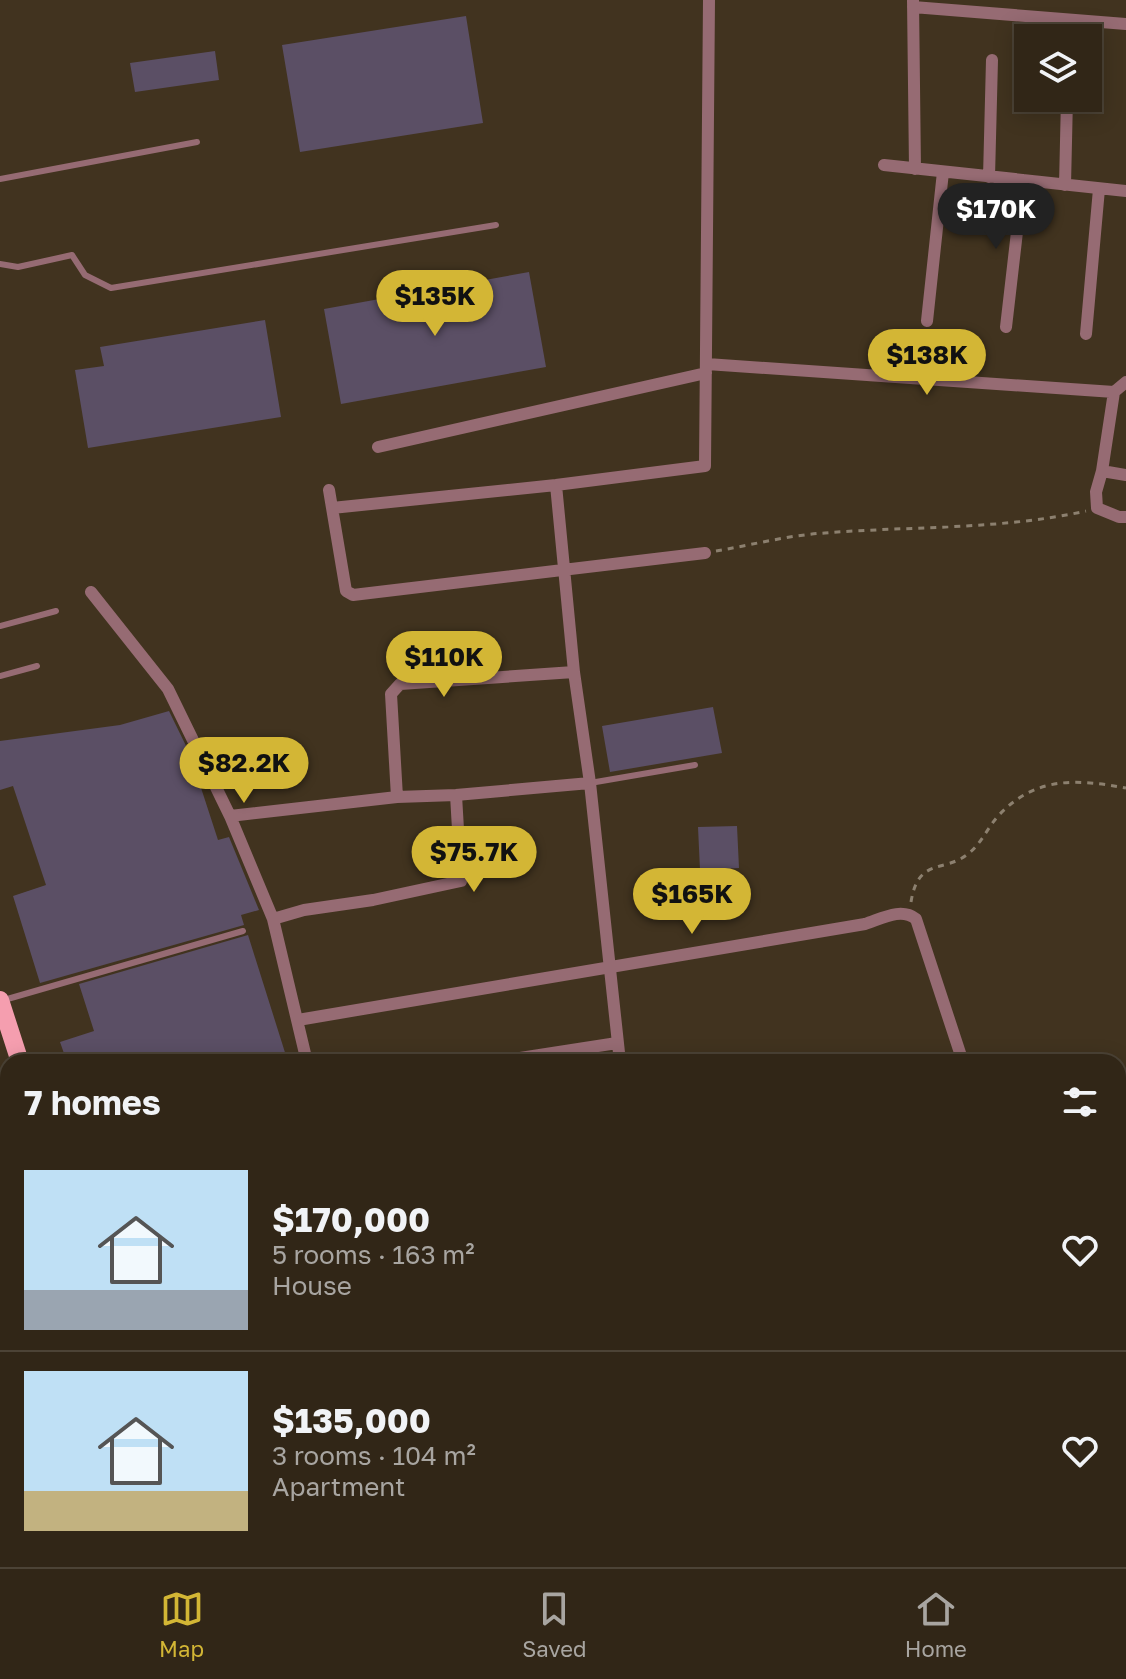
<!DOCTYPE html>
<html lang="en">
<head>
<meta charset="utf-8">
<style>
  :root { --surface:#312617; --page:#3d3224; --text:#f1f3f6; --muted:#a8a5a1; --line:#4c4336; --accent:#d3b635 }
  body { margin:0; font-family:"Golos Text",sans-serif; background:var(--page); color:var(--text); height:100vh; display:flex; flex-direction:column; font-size:30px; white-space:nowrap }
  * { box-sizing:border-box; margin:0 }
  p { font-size:26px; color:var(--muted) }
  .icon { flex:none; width:44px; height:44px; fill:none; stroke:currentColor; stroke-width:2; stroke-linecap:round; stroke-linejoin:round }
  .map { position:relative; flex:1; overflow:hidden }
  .details { position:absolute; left:0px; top:1054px; width:1126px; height:514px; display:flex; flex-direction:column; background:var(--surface); border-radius:24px 24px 0 0; box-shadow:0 4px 20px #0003,0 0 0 2px var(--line) }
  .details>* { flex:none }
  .tools { position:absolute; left:1014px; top:24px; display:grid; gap:16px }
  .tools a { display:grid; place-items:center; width:88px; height:88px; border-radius:0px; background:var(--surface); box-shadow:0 4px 20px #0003,0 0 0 2px var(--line); font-size:40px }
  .price { position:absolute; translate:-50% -68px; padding:0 18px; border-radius:28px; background:var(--accent); color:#111; font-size:26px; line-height:52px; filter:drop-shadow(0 2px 4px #0008) }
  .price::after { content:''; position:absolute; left:50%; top:48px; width:24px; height:18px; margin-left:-12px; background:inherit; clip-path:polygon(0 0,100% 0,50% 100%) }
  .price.active { background:#222; color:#fff }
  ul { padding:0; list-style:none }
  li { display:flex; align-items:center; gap:24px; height:200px; padding:0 24px }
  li+li { border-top:2px solid var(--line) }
  li span { display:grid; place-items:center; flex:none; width:224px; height:160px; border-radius:0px; color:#555 }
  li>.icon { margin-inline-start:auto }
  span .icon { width:96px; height:96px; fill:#fffc; stroke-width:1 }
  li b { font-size:34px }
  h2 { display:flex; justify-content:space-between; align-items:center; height:96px; padding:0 24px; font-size:34px }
  .menu { display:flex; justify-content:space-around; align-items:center; height:112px; border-top:2px solid var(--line); background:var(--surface); font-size:22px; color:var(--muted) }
  .menu a { display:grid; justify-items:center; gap:4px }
  .menu .active { color:var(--accent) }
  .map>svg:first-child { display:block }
</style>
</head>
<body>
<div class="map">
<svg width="1126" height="1567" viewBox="0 0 1126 1567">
  <rect width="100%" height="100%" fill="#41331f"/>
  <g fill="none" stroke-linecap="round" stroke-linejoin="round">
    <!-- stream -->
    <path stroke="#4d5a64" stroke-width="5" d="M0 1273 8 1293
      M96 1560 98 1567"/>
  </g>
  <!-- building -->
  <path fill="#5b4f65" d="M466 16 483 123 300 152 282 45Z
    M215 51 219 80 135 92 130 63Z
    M529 272 546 367 341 404 324 309Z
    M265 320 281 417 88 448 75 370 104 366 100 347Z
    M713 707 722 753 610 772 602 726Z
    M169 711 190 754 218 840 229 837 259 910 241 915 244 925 40 983 13 896 46 885 13 786 0 790V741L120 725Z
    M737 826 739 868 700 870 698 827Z
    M248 935 288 1062H67L60 1042 94 1031 79 984Z"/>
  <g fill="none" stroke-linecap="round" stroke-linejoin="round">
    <!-- path -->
    <path stroke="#8c806f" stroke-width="3" stroke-dasharray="6 6" stroke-linecap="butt" d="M716 551C752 545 789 535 825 533 911 526 1001 530 1086 511
      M911 902C918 857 944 873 968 854 982 843 987 828 999 815 1036 776 1077 779 1126 788"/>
    <!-- lane -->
    <path stroke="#966b73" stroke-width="6" d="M0 179 197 142
      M0 264 18 267 72 255 85 275 111 288 496 225
      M0 626 56 611
      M0 676 37 666
      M590 783 695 765
      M4 1000 243 931
      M1052 1560 1053 1567"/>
    <!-- street -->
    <path stroke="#966b73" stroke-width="12" d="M913 0 915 169
      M913 7 1126 24
      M884 165 1126 191
      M989 177 992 60
      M1065 185 1067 98
      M927 321 943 172
      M1006 327 1023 180
      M1086 334 1099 189
      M707 364 1114 392 1126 382
      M1114 392 1102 471 1126 475
      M378 447 706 373
      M1102 471 1096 492 1097 508 1119 517H1126
      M556 485 574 672 590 783 620 1062
      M329 490 346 591 353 595 705 553
      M332 508 556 485 705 466 709 0
      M91 592 168 689 230 816 273 919 307 1062
      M397 797 391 694 400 684 574 672
      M230 816 397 797 456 795 590 783
      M273 919 304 910 373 900 461 881 456 795
      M298 1020 865 924C881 919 901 907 916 919L963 1062
      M494 1062 617 1043
      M1118 1109 1126 1107
      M1118 1364 1126 1363
      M1118 1502 1126 1500
      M403 1560 404 1567
      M791 1567 832 1560
      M962 1567 963 1560"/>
    <!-- primary -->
    <path stroke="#f59eaf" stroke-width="18" d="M0 1000 20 1062
      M0 1084 8 1109
      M155 1560 158 1567
      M183 1560 185 1567"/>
  </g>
</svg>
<div class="tools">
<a><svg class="icon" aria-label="layers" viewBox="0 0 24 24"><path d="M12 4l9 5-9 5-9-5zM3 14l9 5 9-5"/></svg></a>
</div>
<b class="price active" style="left:996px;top:251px">$170K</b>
<b class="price" style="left:435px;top:338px">$135K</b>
<b class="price" style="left:927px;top:397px">$138K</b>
<b class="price" style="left:444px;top:699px">$110K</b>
<b class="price" style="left:244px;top:805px">$82.2K</b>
<b class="price" style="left:474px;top:894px">$75.7K</b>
<b class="price" style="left:692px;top:936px">$165K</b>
<section class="details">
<h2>7 homes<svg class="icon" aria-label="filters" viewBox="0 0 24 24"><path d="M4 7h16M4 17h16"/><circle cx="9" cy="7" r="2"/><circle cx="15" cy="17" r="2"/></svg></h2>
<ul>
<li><span style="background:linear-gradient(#bfe0f5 75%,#9aa5b1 0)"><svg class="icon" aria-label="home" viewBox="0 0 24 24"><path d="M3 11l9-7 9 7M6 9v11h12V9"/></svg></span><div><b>$170,000</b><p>5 rooms · 163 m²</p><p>House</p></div><svg class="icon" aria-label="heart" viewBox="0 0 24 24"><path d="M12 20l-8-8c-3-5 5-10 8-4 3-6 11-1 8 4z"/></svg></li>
<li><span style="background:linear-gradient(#bfe0f5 75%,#c2b280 0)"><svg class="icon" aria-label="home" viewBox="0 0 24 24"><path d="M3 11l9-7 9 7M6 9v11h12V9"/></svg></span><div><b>$135,000</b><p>3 rooms · 104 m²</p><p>Apartment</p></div><svg class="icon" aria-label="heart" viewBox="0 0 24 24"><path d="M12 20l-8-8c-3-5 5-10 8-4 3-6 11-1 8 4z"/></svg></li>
</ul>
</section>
</div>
<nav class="menu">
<a class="active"><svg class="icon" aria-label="map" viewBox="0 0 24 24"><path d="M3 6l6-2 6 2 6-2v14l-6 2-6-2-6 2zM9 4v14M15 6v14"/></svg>Map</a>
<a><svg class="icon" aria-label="saved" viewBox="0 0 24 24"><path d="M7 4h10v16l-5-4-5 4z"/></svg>Saved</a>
<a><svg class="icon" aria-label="home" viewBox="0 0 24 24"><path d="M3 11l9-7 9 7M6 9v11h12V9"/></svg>Home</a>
</nav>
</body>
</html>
